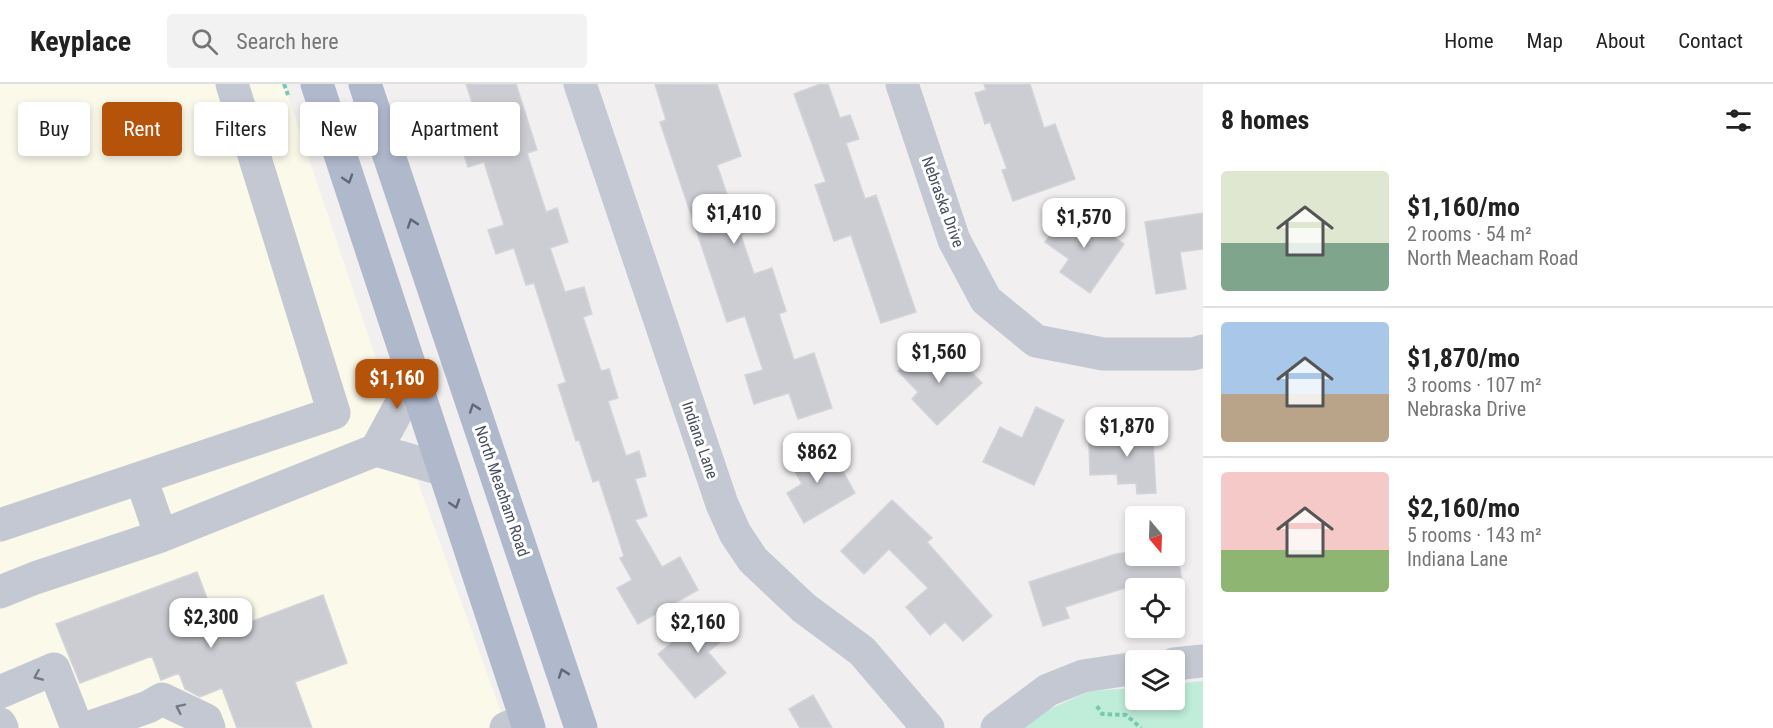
<!DOCTYPE html>
<html lang="en">
<head>
<meta charset="utf-8">
<style>
  :root { --surface:#fff; --page:#f2f2f2; --text:#222; --muted:#767676; --line:#e0e0e0; --accent:#b45309 }
  body { margin:0; font-family:"Roboto Condensed",sans-serif; background:var(--page); color:var(--text); height:100vh; display:flex; flex-direction:column; font-size:22px; white-space:nowrap }
  * { box-sizing:border-box; margin:0 }
  p { font-size:20px; color:var(--muted) }
  .icon { flex:none; width:33px; height:33px; fill:none; stroke:currentColor; stroke-width:2; stroke-linecap:round; stroke-linejoin:round }
  .map { position:relative; flex:1; overflow:hidden }
  .drawer { display:flex; flex-direction:column; background:var(--surface); width:570px }
  .drawer>* { flex:none }
  .guide { position:absolute; left:18px; top:18px; width:570px; height:54px; display:flex; gap:12px }
  .needle { width:39px; rotate:161deg }
  .fabs { position:absolute; left:1125px; top:422px; display:grid; gap:12px }
  .fabs a { display:grid; place-items:center; width:60px; height:60px; border-radius:6px; background:var(--surface); box-shadow:0 3px 9px #0003; font-size:30px }
  .price { position:absolute; translate:-50% -51px; padding:0 14px; border-radius:12px; background:#fff; color:#222; font-size:20px; line-height:39px; filter:drop-shadow(0 2px 3px #0008) }
  .price::after { content:''; position:absolute; left:50%; top:36px; width:18px; height:14px; margin-left:-9px; background:inherit; clip-path:polygon(0 0,100% 0,50% 100%) }
  .price.selected { background:var(--accent); color:#fff }
  ul { padding:0; list-style:none }
  li { display:flex; align-items:center; gap:18px; height:150px; padding:0 18px }
  li+li { border-top:2px solid var(--line) }
  li span { display:grid; place-items:center; flex:none; width:168px; height:120px; border-radius:6px; color:#555 }
  li>.icon { margin-inline-start:auto }
  span .icon { width:72px; height:72px; fill:#fffc; stroke-width:1 }
  li b { font-size:26px }
  h2 { display:flex; justify-content:space-between; align-items:center; height:72px; padding:0 18px; font-size:26px }
  .tag { padding:0 21px; border-radius:6px; background:var(--surface); box-shadow:0 3px 9px #0003; font-size:21px; line-height:54px }
  .tag.selected { background:var(--accent); color:#fff }
  header { display:flex; align-items:center; gap:36px; box-sizing:border-box; height:84px; padding:0 30px; background:var(--surface); border-bottom:2px solid var(--line) }
  header strong { font-size:28px }
  nav { display:flex; gap:33px; margin-inline-start:auto; font-size:21px }
  .search { width:420px; height:54px; background:var(--page); display:flex; align-items:center; gap:15px; box-sizing:border-box; padding:0 21px; border-radius:6px; color:var(--muted); font-size:22px }
  main { display:flex; flex:1; min-height:0 }
  .map>svg:first-child { display:block }
</style>
</head>
<body>
<header>
<strong>Keyplace</strong>
<div class="search"><svg class="icon" aria-label="search" viewBox="0 0 24 24"><circle cx="10" cy="10" r="6"/><path d="M15 15l6 6"/></svg>Search here</div>
<nav><a>Home</a><a>Map</a><a>About</a><a>Contact</a></nav>
</header>
<main>
<div class="map">
<svg width="1203" height="644" viewBox="0 0 1203 644">
  <rect width="100%" height="100%" fill="#f1efef"/>
  <!-- commercial -->
  <path fill="#fbf9e9" d="M0 0H284L410 376 507 644H0Z"/>
  <!-- green -->
  <path fill="#bfedda" d="M1203 597V644H1020L1043 628 1090 607 1135 604 1136 615H1174L1175 600Z"/>
  <!-- building -->
  <path fill="#cccdd3" stroke="#d3d4da" stroke-width="1.5" d="M466 0H516L537 66 527 69 546 128 557 124 568 158 550 164 565 208 584 203 592 230 583 233 601 287 609 285 618 314 608 317 626 372 639 367 646 392 635 395 647 432 635 436 662 483 680 473 698 506 638 540 617 504 632 496 620 474 624 472 599 396 593 398 579 356 576 357 558 301 566 298 534 199 526 201 514 164 496 170 488 146 504 141 484 78 468 83 460 59 483 52Z
    M655 0H717L741 72 717 81 754 190 772 184 786 227 779 230 794 276 814 269 832 324 798 335 789 309 754 320 745 291 763 286 745 232 727 238 660 38 666 36Z
    M820 0H828L840 34 850 31 859 55 846 59 865 115 876 111 916 228 881 239 851 151 834 157 815 101 826 98 794 10Z
    M984 0H1030L1044 44 1055 40 1075 95 1013 117 1002 86 1007 85 990 38 985 40 975 9 986 6Z
    M1070 123 1124 160 1090 209 1060 188 1069 175 1045 158Z
    M1203 129V165L1180 168 1186 205 1156 210 1145 138Z
    M922 264 941 285 955 271 982 299 937 341 912 315 918 308 898 287Z
    M1036 323 1064 336 1034 401 983 378 1000 343 1022 354Z
    M1152 340 1156 409 1137 410 1136 399 1118 400 1117 390 1090 391 1089 360 1117 358V341Z
    M815 359 828 382 837 377 855 409 804 439 787 409 802 400 788 375Z
    M892 416 932 454 927 458 992 532 963 557 945 538 930 551 906 523 928 504 889 465 864 490 841 467Z
    M1136 467V471H1178L1183 504H1125L1065 523 1069 534 1043 542 1029 498 1116 470Z
    M197 488 220 549 323 511 347 579 295 598 312 644H237L222 604 200 613 185 605 179 589 161 596 152 572 80 599 56 540Z
    M714 525 733 548 708 568 726 589 695 614 658 570Z
    M813 611 832 644H800L789 625Z"/>
  <g fill="none" stroke-linecap="round" stroke-linejoin="round">
    <!-- path -->
    <path stroke="#79c9b2" stroke-width="4" stroke-dasharray="4.5 3" stroke-linecap="butt" d="M284 0 288 11
      M1097 622 1102 630 1126 631 1141 644"/>
    <!-- minor -->
    <path stroke="#c3c8d3" stroke-width="33" d="M580 0 722 420 735 449 753 476 804 524 862 567 928 644
      M902 0 954 156 986 216 1036 257 1103 270H1193L1203 267
      M414 296 376 366 444 386
      M141 394 161 452 376 366
      M0 441 334 329 232 0
      M0 508 35 494 161 452
      M1174 580 1203 577
      M0 608 54 585 77 644
      M0 640 2 644
      M87 644 148 623 162 615 206 636 209 644
      M506 644 526 636
      M997 644 1048 606 1083 592 1136 584"/>
    <!-- major -->
    <path stroke="#b0b8cc" stroke-width="33" d="M317 0 529 644
      M365 0 581 644"/>
  </g>
  <!-- one-way arrows -->
  <defs><path id="oneway-chevron" d="M-2-3.5L2.5 0L-2 3.5" fill="none" stroke-width="1.6" stroke-linecap="round" stroke-linejoin="round" transform="scale(1.5)"/></defs>
  <g stroke="#626877">
    <use href="#oneway-chevron" transform="translate(348 95) rotate(72)"/>
    <use href="#oneway-chevron" transform="translate(412 139) rotate(-109)"/>
    <use href="#oneway-chevron" transform="translate(474 324) rotate(-109)"/>
    <use href="#oneway-chevron" transform="translate(455 420) rotate(72)"/>
    <use href="#oneway-chevron" transform="translate(563 589) rotate(-109)"/>
  </g>
  <g stroke="#737985">
    <use href="#oneway-chevron" transform="translate(38 592) rotate(157)"/>
    <use href="#oneway-chevron" transform="translate(180 624) rotate(-154)"/>
  </g>
  <g text-anchor="middle" dominant-baseline="central" stroke-width="6" stroke-linejoin="round" paint-order="stroke">
    <!-- street labels -->
    <g font-size="16" fill="#484e5b" stroke="#fff">
      <text transform="translate(943 118) rotate(70)">Nebraska Drive</text>
      <text transform="translate(700 356) rotate(71)">Indiana Lane</text>
      <text transform="translate(502 407) rotate(71)">North Meacham Road</text>
    </g>
  </g>
</svg>
<div class="fabs">
<a><svg class="needle" viewBox="-14 -14 28 28"><path d="M0-13l5 13h-10z" fill="#e53935"/><path d="M0 13l5-13h-10z" fill="#767676"/></svg></a>
<a><svg class="icon" aria-label="locate" viewBox="0 0 24 24"><circle cx="12" cy="12" r="6"/><path d="M12 2v4M12 18v4M2 12h4M18 12h4"/></svg></a>
<a><svg class="icon" aria-label="layers" viewBox="0 0 24 24"><path d="M12 4l9 5-9 5-9-5zM3 14l9 5 9-5"/></svg></a>
</div>
<b class="price" style="left:734px;top:161px">$1,410</b>
<b class="price" style="left:1084px;top:165px">$1,570</b>
<b class="price" style="left:939px;top:300px">$1,560</b>
<b class="price selected" style="left:397px;top:326px">$1,160</b>
<b class="price" style="left:1127px;top:374px">$1,870</b>
<b class="price" style="left:817px;top:400px">$862</b>
<b class="price" style="left:211px;top:565px">$2,300</b>
<b class="price" style="left:698px;top:570px">$2,160</b>
<div class="guide">
<a class="tag">Buy</a>
<a class="tag selected">Rent</a>
<a class="tag">Filters</a>
<a class="tag">New</a>
<a class="tag">Apartment</a>
</div>
</div>
<section class="drawer">
<h2>8 homes<svg class="icon" aria-label="filters" viewBox="0 0 24 24"><path d="M4 7h16M4 17h16"/><circle cx="9" cy="7" r="2"/><circle cx="15" cy="17" r="2"/></svg></h2>
<ul>
<li><span style="background:linear-gradient(#dfe7d0 60%,#7fa58c 0)"><svg class="icon" aria-label="home" viewBox="0 0 24 24"><path d="M3 11l9-7 9 7M6 9v11h12V9"/></svg></span><div><b>$1,160/mo</b><p>2 rooms · 54 m²</p><p>North Meacham Road</p></div></li>
<li><span style="background:linear-gradient(#a9c7e8 60%,#b9a48a 0)"><svg class="icon" aria-label="home" viewBox="0 0 24 24"><path d="M3 11l9-7 9 7M6 9v11h12V9"/></svg></span><div><b>$1,870/mo</b><p>3 rooms · 107 m²</p><p>Nebraska Drive</p></div></li>
<li><span style="background:linear-gradient(#f6c9c9 65%,#8fb573 0)"><svg class="icon" aria-label="home" viewBox="0 0 24 24"><path d="M3 11l9-7 9 7M6 9v11h12V9"/></svg></span><div><b>$2,160/mo</b><p>5 rooms · 143 m²</p><p>Indiana Lane</p></div></li>
</ul>
</section>
</main>
</body>
</html>
